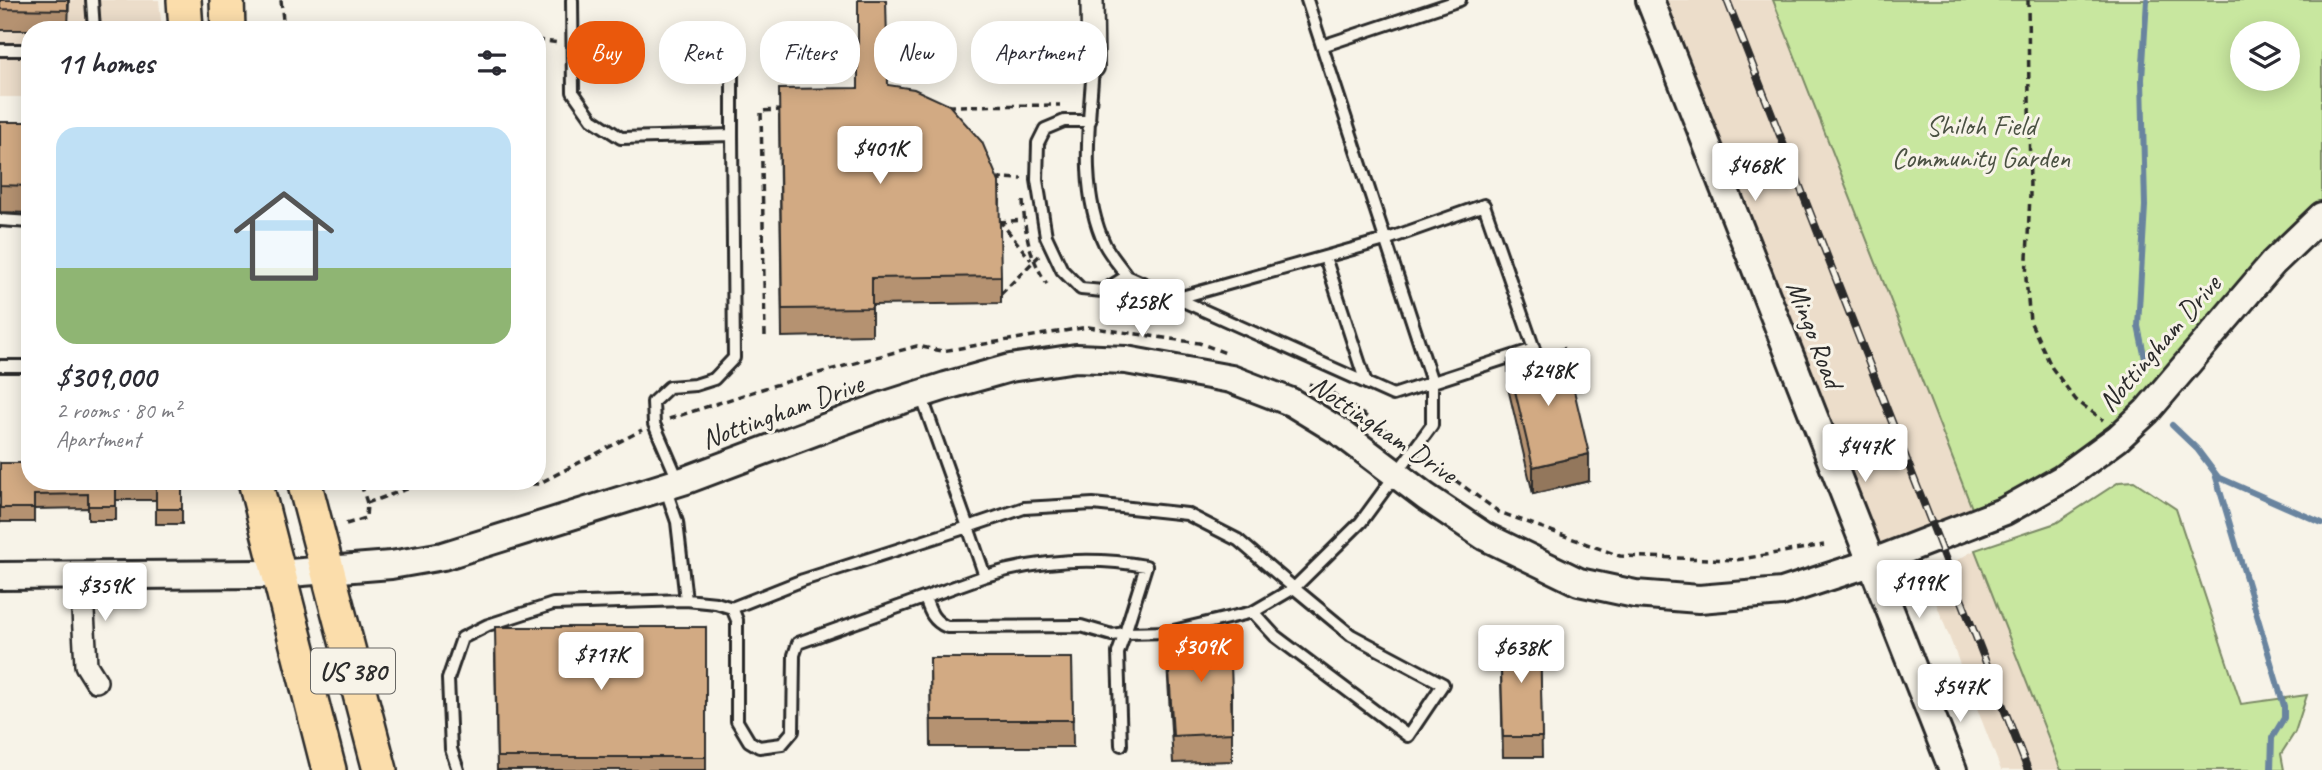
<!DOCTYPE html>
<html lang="en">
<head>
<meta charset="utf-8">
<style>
  :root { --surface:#fff; --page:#f7f7f7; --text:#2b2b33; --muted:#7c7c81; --accent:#ea580c }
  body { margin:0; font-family:Caveat,sans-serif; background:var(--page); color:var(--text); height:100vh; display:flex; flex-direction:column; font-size:26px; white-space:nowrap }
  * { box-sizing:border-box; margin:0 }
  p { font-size:23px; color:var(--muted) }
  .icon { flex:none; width:38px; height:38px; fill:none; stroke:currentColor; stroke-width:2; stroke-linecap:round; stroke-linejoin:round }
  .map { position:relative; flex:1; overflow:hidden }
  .sheet { position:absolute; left:21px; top:21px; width:525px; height:469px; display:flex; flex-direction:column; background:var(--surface); border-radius:28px; box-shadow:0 4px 18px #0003 }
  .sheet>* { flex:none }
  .banner { position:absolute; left:567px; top:21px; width:665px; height:63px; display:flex; gap:14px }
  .buttons { position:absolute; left:2230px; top:21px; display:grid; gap:14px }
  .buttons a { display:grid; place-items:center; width:70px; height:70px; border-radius:50%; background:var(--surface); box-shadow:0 4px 18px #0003; font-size:35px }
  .price { position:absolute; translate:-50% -60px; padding:0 16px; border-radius:7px; background:#fff; color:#222; font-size:23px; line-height:46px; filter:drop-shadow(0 2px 4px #0008) }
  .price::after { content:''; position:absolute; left:50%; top:42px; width:21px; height:16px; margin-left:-10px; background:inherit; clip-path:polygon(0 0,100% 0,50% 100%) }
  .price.current { background:var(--accent); color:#fff }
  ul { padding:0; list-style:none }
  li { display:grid; align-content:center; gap:14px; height:371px; padding:0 35px }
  li span { display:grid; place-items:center; height:217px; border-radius:21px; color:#555 }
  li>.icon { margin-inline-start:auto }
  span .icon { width:126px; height:126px; fill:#fffc; stroke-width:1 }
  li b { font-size:30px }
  h2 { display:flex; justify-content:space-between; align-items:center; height:84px; padding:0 35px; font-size:30px }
  .chip { padding:0 24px; border-radius:28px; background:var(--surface); box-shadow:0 4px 18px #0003; font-size:24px; line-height:63px }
  .chip.current { background:var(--accent); color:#fff }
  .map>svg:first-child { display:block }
</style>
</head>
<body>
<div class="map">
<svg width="2322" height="770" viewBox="0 0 2322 770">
  <rect width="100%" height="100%" fill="#f7f3e8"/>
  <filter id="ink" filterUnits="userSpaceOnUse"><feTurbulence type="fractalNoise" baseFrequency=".0143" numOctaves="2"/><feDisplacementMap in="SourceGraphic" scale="14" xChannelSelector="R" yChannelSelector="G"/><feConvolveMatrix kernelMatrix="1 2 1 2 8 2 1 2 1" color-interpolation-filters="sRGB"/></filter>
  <g filter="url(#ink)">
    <!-- built -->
    <path fill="#ecddca" d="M0 0H159L162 30H30V97H0Z
      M1650 0H1773L1977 521 1871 563Z
      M1975 550 2060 770H2001L1926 577Z"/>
    <!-- green -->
    <path fill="#c8e79f" stroke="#7a8965" stroke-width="2" fill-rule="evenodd" d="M1773 0H2322V216L2147 411 1977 521ZM2242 33H2287V79H2242Z
      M2134 481 2176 509 2241 704 2307 695 2295 732 2281 754 2284 770H2061L1975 550 2056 523 2119 482Z"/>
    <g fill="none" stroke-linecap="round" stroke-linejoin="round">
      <!-- stream -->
      <path stroke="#69849f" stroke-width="6" d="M2145 359 2138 326 2145 206 2142 79 2147 0
        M2172 425 2197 449 2218 477 2322 523
        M2215 474 2284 706V718L2272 738 2271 770"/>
      <defs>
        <path id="service" d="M92 0 94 30
          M572 0 573 92 592 119 621 138 732 135 734 358 714 379 695 385 669 387 653 402 654 424 679 482
          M1307 0 1322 46
          M0 50H30
          M1093 67C1089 125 1079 191 1105 245 1111 256 1120 266 1127 276L1393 395 1534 349 1484 205 1385 240 1178 298
          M732 70V135
          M1090 121H1064L1045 129 1038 143 1037 180 1046 236 1062 270 1081 289 1103 291 1127 276
          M0 220 30 222
          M1325 257 1366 383
          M0 366H30
          M921 395 968 527 1024 508 1093 504 1187 514 1238 540 1294 588 1361 522 1432 425V382L1322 46 1460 0
          M686 600 716 603 732 608 737 620V721L749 741 759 747 782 744 793 731 794 655 798 643 985 576
          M732 608 803 580 968 527 985 576C1039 560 1091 556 1146 566L1125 633 1112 635 1081 626 947 627C933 621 930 612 925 598
          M1121 745 1118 653 1125 633 1169 632 1253 612 1275 636 1408 736 1443 684 1351 635 1294 588 1253 612
          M458 770 451 749 448 679 462 638 488 625 553 604 686 600 677 522 665 487"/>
        <path id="minor" d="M1092 0 1093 67
          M81 576 86 665 96 681"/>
        <path id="tertiary" d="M1650 0 1953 770
          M0 576 277 574 391 565 443 556 686 480 883 406 946 386 1010 368 1076 358 1126 360 1231 379 1291 402 1340 432 1426 497 1484 536 1579 582 1635 594 1699 599 1782 592 1871 563 2005 511 2062 479 2118 438 2147 411 2273 263 2322 216"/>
        <path id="primary" d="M184 0 186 30
          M227 0 228 30
          M255 481 329 770
          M304 481 380 770"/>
      </defs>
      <!-- service casing -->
      <use href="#service" stroke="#2b2b2b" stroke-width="16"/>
      <!-- minor casing -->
      <use href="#minor" stroke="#2b2b2b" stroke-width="26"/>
      <!-- tertiary casing -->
      <use href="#tertiary" stroke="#2b2b2b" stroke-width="32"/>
      <!-- primary casing -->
      <use href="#primary" stroke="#2b2b2b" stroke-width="38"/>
      <!-- path -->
      <path stroke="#2b2b2b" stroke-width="3.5" stroke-dasharray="7 5" stroke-linecap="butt" d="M281 0 284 30
        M2028 0 2030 195 2026 279 2030 321 2052 368 2076 400 2103 420
        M537 40 559 43
        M948 106 1060 105
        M1023 201C1025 234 1029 256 1047 284
        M999 206 1000 178 1022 179
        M999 220 1031 260
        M999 222 1024 220
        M1001 294 1039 256
        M765 336 761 111 783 110
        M1309 384 1332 393 1403 442
        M669 419 768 387 917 346 942 351 1088 327 1199 343 1226 353
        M1426 459 1499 512 1620 556 1736 560 1824 545
        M367 503 424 483 538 484 642 430
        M346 524 366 518 367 503 360 481"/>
      <!-- service -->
      <use href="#service" stroke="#f7f3e8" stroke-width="10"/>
      <!-- minor -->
      <use href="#minor" stroke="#f7f3e8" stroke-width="21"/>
      <!-- tertiary -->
      <use href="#tertiary" stroke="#f7f3e8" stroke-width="26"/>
      <!-- primary -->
      <use href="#primary" stroke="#fbddab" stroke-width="33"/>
      <defs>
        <path id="rail" d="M1727 0 2028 770"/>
      </defs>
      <!-- rail casing -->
      <use href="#rail" stroke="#2b2b2b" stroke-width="8"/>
      <!-- rail -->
      <use href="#rail" stroke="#f7f3e8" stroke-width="5" stroke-dasharray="16" stroke-linecap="butt"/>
    </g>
    <!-- wall -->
    <path fill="#b59271" stroke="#2b2b2b" stroke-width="2" d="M0 0H69L68 30H0Z
      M888 85 1001 276V303L872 305V335L782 337 779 116 858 88Z
      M0 122H30V213L0 212Z
      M1508 361 1589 481 1533 494 1508 388Z
      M0 463 30 481H182V524H156V500H116V520H88V508L34 509V522H0Z
      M706 627V770H497L495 654Z
      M1500 634H1540L1542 757H1503Z
      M1167 636 1232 693V761L1173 763 1167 663Z
      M930 658H1072L1073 747H931Z"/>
    <!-- shaded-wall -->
    <path fill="#93775c" stroke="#2b2b2b" stroke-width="2" d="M1589 454V481L1533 494V467Z"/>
    <!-- building -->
    <path fill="#d2aa83" stroke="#2b2b2b" stroke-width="2" d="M0 0H68V10L0 9Z
      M858 0H886L888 85 914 89 949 105 982 142 999 182 1001 276 872 278V308L782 309 779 89 858 88Z
      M0 122H30V186L0 185Z
      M1564 348 1589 454 1533 467 1508 361Z
      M0 463H30V481H182V509H156V485L116 486V506H88V494L34 495V508H0Z
      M495 627H706V757H497Z
      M1230 633 1232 693H1231L1232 733 1173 736 1167 636Z
      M1500 634H1540L1542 737H1503Z
      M930 658H1072L1073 720H931Z"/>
  </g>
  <g text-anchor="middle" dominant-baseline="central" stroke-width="6" stroke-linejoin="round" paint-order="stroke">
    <!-- shield labels -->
    <rect fill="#f7f3e8" stroke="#686764" stroke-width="2" x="311" y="648.5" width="84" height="45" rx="5"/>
    <g font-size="26" font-weight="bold" fill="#2b2b2b">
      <text x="353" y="671">US 380</text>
    </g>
    <!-- park labels -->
    <g font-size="28" fill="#4a5142" stroke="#f7f3e8">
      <text x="1981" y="125">Shiloh Field<tspan x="1981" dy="32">Community Garden</tspan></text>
    </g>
    <!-- street labels -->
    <g font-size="28" fill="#2b2b2b" stroke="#f7f3e8">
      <text transform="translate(1815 334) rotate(69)">Mingo Road</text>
      <text transform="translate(2159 343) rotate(-49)">Nottingham Drive</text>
      <text transform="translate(782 411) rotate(-20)">Nottingham Drive</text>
      <text transform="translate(1384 429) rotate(34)">Nottingham Drive</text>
    </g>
  </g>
</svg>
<div class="buttons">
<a><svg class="icon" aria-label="layers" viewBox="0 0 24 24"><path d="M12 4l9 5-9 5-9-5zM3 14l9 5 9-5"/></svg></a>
</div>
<b class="price" style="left:880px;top:186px">$401K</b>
<b class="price" style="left:1755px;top:203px">$468K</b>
<b class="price" style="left:1142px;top:339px">$258K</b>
<b class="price" style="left:1548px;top:408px">$248K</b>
<b class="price" style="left:1865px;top:484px">$447K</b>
<b class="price" style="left:1919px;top:620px">$199K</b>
<b class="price" style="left:105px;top:623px">$359K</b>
<b class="price current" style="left:1201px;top:684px">$309K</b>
<b class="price" style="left:1521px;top:685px">$638K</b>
<b class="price" style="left:601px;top:692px">$717K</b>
<b class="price" style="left:1960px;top:724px">$547K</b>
<div class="banner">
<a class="chip current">Buy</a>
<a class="chip">Rent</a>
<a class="chip">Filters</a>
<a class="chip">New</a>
<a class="chip">Apartment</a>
</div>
<section class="sheet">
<h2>11 homes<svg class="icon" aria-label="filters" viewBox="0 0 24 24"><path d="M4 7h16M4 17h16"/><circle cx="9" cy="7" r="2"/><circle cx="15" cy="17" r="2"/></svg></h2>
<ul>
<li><span style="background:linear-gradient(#bfe0f5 65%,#8fb573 0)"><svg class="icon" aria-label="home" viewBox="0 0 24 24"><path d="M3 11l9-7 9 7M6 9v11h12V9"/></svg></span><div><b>$309,000</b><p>2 rooms · 80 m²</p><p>Apartment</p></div></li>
</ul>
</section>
</div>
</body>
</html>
